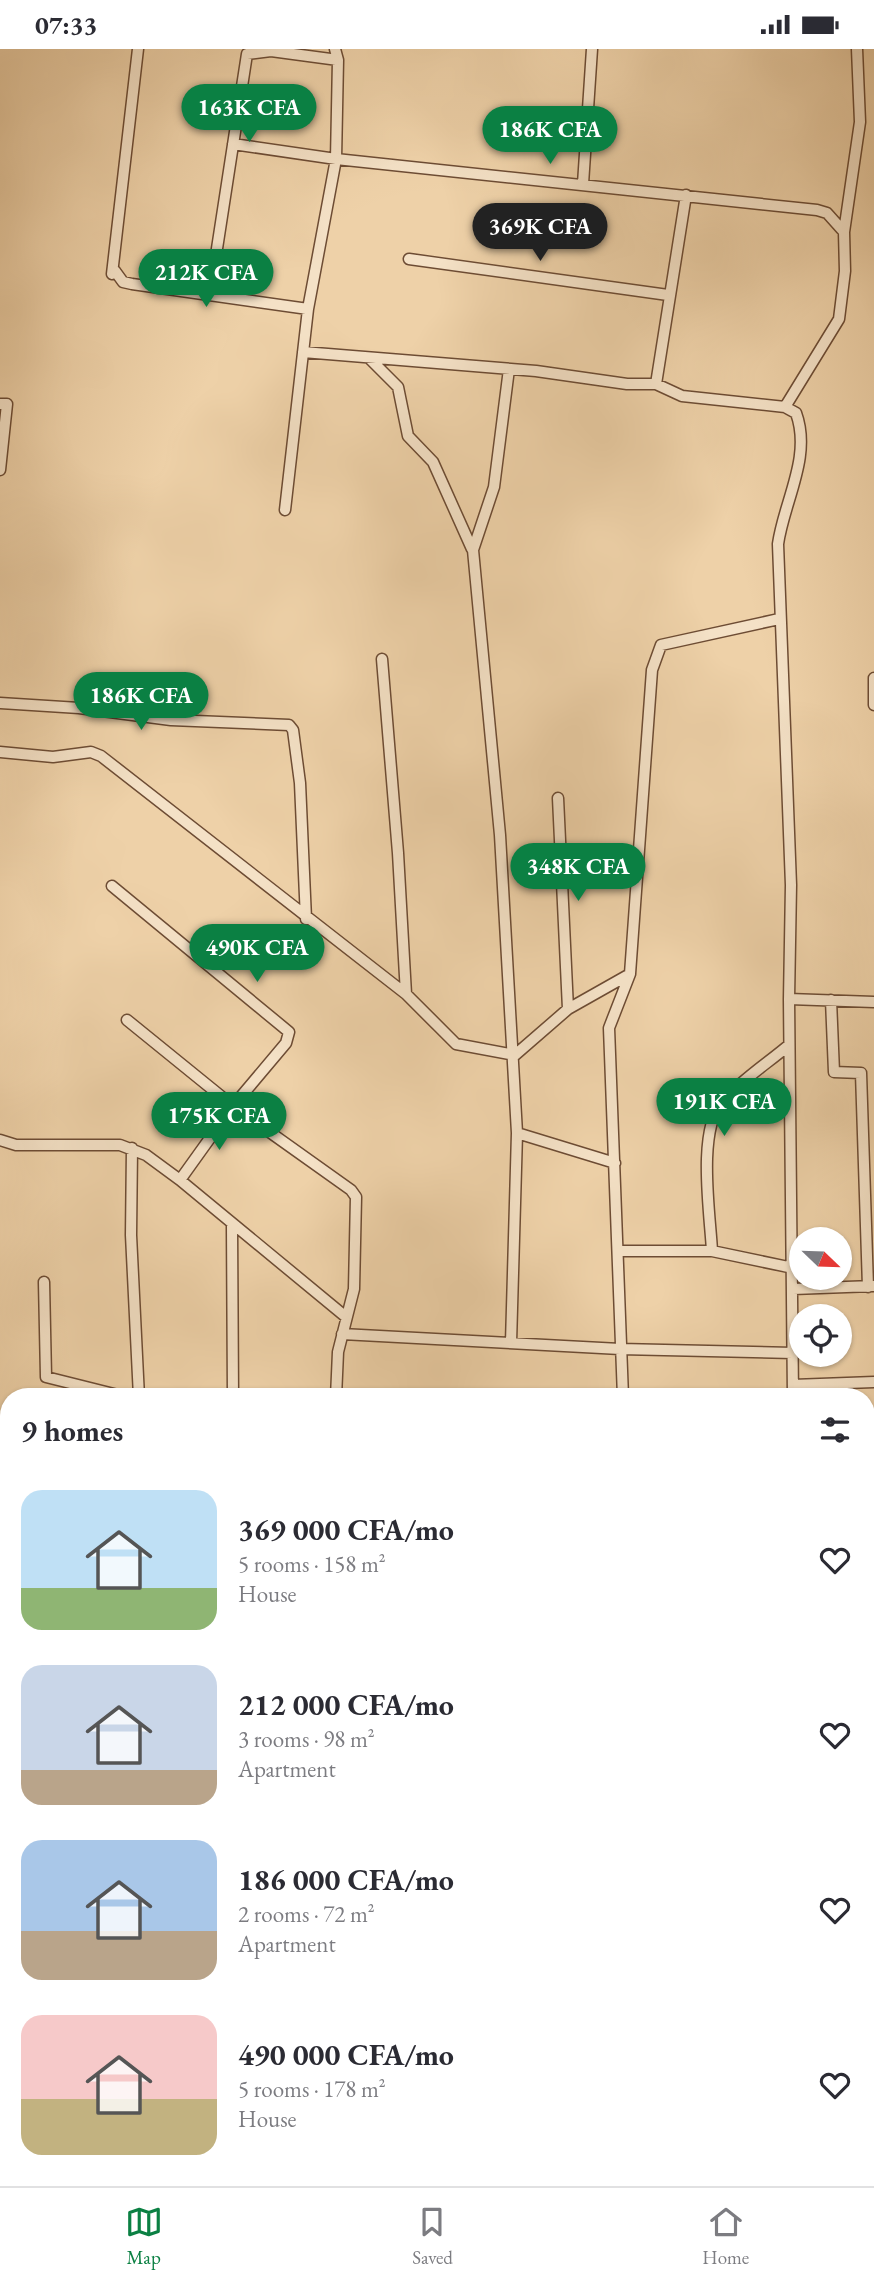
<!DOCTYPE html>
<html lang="en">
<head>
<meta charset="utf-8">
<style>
  :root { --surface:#fff; --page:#f2f2f3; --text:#2b2b33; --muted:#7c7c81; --line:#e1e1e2; --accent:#0b8043 }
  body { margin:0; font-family:"EB Garamond",serif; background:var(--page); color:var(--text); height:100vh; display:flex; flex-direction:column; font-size:26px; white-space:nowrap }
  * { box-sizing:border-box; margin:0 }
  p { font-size:23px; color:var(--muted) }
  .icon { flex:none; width:38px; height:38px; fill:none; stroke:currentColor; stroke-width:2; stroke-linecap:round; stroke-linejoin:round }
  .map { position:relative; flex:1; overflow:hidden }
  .drawer { position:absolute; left:0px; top:1339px; width:875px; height:800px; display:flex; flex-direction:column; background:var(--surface); border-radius:28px 28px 0 0; box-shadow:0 2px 5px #0004 }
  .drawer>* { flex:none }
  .needle { width:46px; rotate:113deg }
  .fabs { position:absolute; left:789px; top:1178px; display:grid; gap:14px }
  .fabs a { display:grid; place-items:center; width:63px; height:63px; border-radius:50%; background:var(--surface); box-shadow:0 2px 5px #0004; font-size:35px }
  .price { position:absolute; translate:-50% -60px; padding:0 16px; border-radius:24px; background:var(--accent); color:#fff; font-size:23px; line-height:46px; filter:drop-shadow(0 2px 4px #0008) }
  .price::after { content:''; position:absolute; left:50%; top:42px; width:21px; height:16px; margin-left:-10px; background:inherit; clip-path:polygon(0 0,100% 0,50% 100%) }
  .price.on { background:#222; color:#fff }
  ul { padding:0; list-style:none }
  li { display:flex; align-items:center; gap:21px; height:175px; padding:0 21px }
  li span { display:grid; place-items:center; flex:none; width:196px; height:140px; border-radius:21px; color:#555 }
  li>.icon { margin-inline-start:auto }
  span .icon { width:84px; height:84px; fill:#fffc; stroke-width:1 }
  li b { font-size:30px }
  h2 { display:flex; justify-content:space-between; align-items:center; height:84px; padding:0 21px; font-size:30px }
  .status { display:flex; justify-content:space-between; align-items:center; height:49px; padding:0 35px; background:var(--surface); direction:ltr }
  .status svg { height:19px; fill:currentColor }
  .menu { display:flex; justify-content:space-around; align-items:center; height:98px; border-top:2px solid var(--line); background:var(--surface); font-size:19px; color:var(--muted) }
  .menu a { display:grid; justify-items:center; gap:4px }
  .menu .on { color:var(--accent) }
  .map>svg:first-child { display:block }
</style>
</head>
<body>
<div class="status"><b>07:33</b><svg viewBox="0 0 49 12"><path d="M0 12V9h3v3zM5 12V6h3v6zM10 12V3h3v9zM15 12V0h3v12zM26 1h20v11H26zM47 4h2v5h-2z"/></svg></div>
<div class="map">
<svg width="874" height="2137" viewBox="0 0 874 2137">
  <rect width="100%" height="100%" fill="#eed1a8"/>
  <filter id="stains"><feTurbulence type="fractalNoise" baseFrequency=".00286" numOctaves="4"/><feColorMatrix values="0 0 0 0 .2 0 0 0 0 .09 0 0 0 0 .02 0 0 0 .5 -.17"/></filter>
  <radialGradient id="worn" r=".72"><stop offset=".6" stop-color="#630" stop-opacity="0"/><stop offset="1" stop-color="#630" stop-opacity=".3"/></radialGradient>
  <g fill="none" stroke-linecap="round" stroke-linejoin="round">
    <defs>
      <path id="street" d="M138 0 112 225 115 222 123 233 132 235 308 260
        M233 95 336 110 817 161 827 164 844 183
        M583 135 592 0
        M409 210 668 246
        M210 245 247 5 271 2 338 11
        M303 303 536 322 627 335H656L682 347 785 358 796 364C812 408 784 452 778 495L791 836 789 950 793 1348
        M369 309 398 338 408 387 433 413 472 500
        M509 320 494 438 473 501 500 786 517 1084 615 1114
        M656 335 686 146
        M0 355H7L0 421
        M785 358 839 270 845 222 844 183 860 73 857 0
        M285 461 308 260 336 110 338 11 335 0
        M382 610 398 804 406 945
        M874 629V656
        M0 654 79 659 171 671 289 676 293 681 300 734 306 870
        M0 703 53 708 91 703 101 707 406 945 456 995 515 1006 568 960 630 925
        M558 749 568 960
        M112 837 289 983 286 994 233 1057 180 1131
        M789 950 874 953
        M831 951 834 1023 861 1024 868 1238
        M127 971 233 1057 351 1141 356 1148 354 1240 338 1303 336 1348
        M0 1091 16 1096H120L146 1106 180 1131 346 1268
        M132 1099 131 1186 139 1348
        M232 1177 233 1348
        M618 1202H712L793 1219
        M712 1202C710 1164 697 1082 722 1053 741 1031 768 1014 789 996
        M44 1233 46 1328 126 1348
        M793 1240 873 1237
        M342 1285 620 1300 793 1304
        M511 1294 517 1084
        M73 1335V1348
        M793 1336 874 1333
        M623 1348 609 979 630 925 652 621 661 596 779 570
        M866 1437H874
        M0 1464H9
        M0 1545H9
        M866 1621 874 1620
        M0 1650H9
        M0 1738H9
        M0 1774 9 1802
        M0 1926 9 1925
        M866 2003H874
        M0 2006H9
        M0 2013H9
        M0 2122 5 2137
        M866 2127H874
        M125 2130 127 2137
        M324 2130 326 2137
        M423 2130 426 2137
        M610 2130 611 2137
        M717 2130V2137
        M812 2130V2137
        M819 2131 834 2130
        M189 2137 306 2130"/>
    </defs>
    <!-- street casing -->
    <use href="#street" stroke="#6d4c34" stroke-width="13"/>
    <!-- street -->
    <use href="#street" stroke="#f4e1c6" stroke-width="10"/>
  </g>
  <rect width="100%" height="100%" filter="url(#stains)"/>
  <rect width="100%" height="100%" fill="url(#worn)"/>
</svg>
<div class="fabs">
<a><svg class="needle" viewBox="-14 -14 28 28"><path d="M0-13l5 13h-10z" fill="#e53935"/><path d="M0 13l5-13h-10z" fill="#7c7c81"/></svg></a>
<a><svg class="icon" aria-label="locate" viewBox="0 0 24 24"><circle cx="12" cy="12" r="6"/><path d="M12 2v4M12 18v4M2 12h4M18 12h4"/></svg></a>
</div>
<b class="price" style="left:249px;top:95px">163K CFA</b>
<b class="price" style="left:550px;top:117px">186K CFA</b>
<b class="price on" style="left:540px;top:214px">369K CFA</b>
<b class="price" style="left:206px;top:260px">212K CFA</b>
<b class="price" style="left:141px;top:683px">186K CFA</b>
<b class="price" style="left:578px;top:854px">348K CFA</b>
<b class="price" style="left:257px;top:935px">490K CFA</b>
<b class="price" style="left:724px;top:1089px">191K CFA</b>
<b class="price" style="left:219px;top:1103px">175K CFA</b>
<section class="drawer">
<h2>9 homes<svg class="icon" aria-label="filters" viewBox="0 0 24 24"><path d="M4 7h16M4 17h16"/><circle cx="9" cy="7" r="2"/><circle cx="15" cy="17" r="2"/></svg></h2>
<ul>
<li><span style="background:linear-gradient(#bfe0f5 70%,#8fb573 0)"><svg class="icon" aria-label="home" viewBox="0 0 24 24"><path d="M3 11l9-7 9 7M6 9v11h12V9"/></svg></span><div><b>369 000 CFA/mo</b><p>5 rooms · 158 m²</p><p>House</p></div><svg class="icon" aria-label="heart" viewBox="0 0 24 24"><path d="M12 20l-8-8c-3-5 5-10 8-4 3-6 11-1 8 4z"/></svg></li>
<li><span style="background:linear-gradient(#c9d6e8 75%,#b9a48a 0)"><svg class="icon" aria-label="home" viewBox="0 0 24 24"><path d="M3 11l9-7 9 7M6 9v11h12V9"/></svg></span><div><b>212 000 CFA/mo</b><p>3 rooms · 98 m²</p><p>Apartment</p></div><svg class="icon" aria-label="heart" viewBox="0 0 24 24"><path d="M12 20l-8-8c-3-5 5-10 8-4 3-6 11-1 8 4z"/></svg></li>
<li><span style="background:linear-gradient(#a9c7e8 65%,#b9a48a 0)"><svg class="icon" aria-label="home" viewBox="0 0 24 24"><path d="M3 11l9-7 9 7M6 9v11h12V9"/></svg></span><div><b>186 000 CFA/mo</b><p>2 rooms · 72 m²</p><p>Apartment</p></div><svg class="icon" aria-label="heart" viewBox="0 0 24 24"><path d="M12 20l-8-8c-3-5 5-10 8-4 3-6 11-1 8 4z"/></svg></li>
<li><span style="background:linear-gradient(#f6c9c9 60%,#c2b280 0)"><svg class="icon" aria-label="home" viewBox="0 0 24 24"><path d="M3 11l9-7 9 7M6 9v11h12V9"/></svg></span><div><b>490 000 CFA/mo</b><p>5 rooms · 178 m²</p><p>House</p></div><svg class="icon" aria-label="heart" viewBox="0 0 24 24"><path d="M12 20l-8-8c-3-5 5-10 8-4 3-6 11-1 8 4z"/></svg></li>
</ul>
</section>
</div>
<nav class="menu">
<a class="on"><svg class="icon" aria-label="map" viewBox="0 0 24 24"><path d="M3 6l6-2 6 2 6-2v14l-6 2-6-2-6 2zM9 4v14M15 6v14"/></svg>Map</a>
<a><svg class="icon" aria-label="saved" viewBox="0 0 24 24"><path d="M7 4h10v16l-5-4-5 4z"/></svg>Saved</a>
<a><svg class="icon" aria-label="home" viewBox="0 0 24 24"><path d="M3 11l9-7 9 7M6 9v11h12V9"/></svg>Home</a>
</nav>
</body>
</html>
